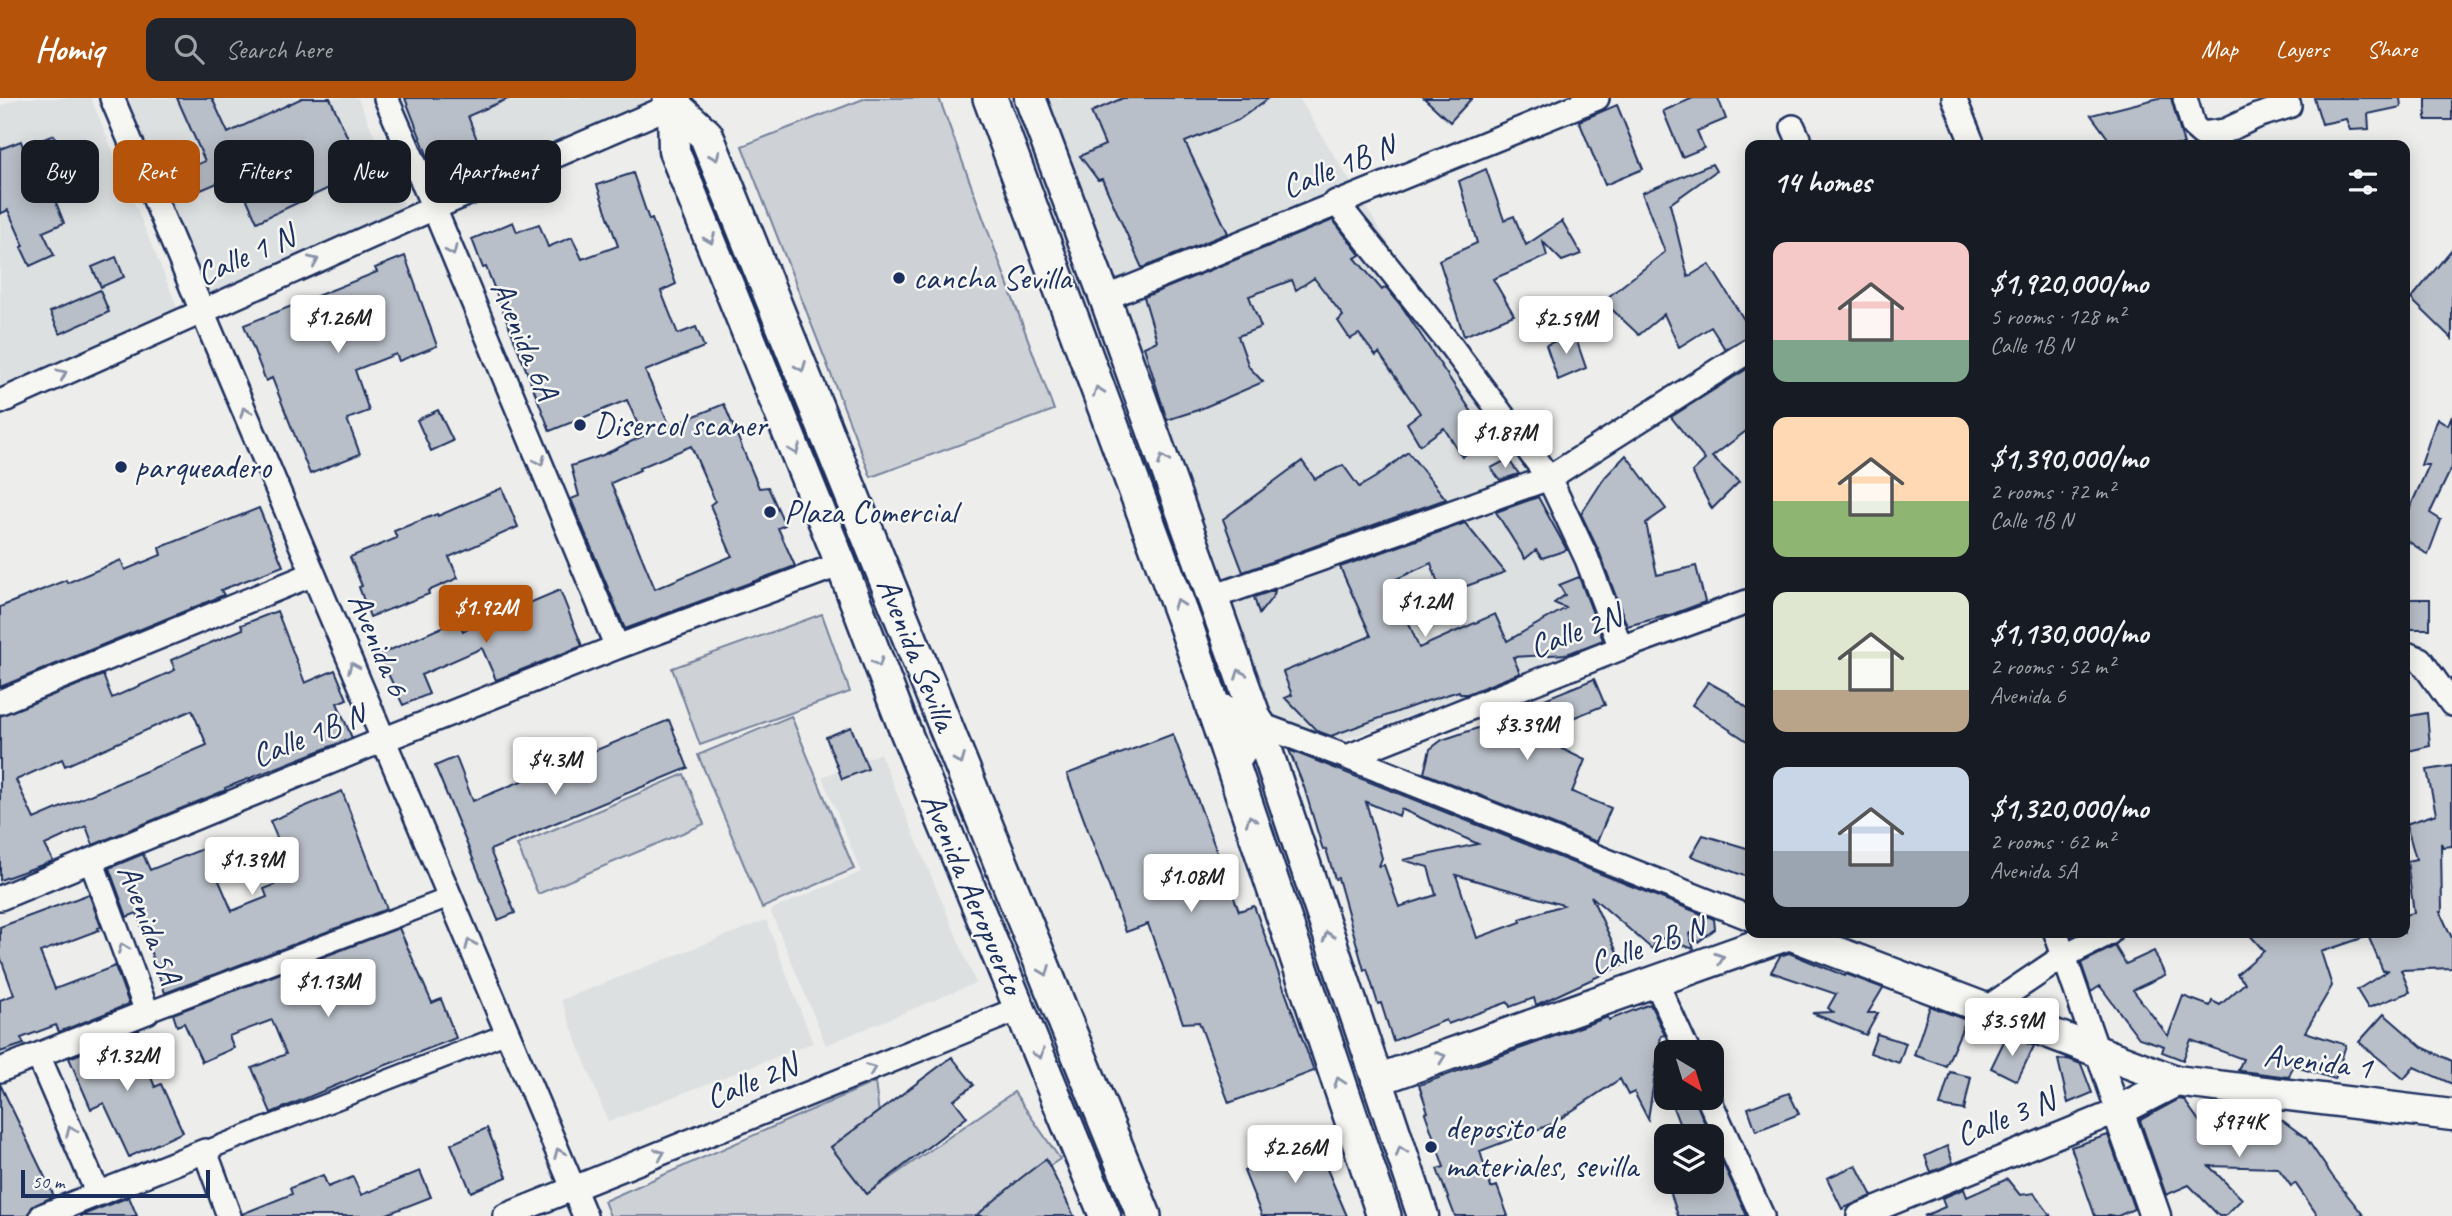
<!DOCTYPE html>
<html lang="en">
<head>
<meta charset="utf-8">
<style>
  :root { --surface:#171b24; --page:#20242c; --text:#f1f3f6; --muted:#9ea1a6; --accent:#b45309 }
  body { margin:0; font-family:Caveat,sans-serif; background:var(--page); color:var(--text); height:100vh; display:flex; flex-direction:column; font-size:26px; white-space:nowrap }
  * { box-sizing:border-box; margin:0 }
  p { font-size:23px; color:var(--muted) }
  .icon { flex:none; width:38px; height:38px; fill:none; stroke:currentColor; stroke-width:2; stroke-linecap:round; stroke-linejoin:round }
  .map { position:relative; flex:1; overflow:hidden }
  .details { position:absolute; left:1745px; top:42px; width:665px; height:798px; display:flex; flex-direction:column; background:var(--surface); border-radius:14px; box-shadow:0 4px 18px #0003 }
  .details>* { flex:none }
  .guide { position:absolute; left:21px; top:42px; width:665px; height:63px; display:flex; gap:14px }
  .needle { width:46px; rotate:142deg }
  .tools { position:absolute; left:1654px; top:942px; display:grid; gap:14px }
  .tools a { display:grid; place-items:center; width:70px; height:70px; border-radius:14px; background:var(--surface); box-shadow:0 4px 18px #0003; font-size:35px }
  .scale { position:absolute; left:21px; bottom:18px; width:189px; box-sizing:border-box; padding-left:7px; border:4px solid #1b2f5e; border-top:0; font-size:19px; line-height:24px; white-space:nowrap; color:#1b2f5e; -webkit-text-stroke:5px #f6f6f2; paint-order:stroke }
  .price { position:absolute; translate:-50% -60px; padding:0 16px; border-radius:7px; background:#fff; color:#222; font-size:23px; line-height:46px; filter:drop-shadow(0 2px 4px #0008) }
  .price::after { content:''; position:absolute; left:50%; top:42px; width:21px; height:16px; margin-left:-10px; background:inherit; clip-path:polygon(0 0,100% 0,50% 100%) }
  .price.active { background:var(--accent); color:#fff }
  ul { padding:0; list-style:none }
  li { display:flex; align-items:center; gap:21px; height:175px; padding:0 28px }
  li span { display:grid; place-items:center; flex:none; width:196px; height:140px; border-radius:14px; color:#555 }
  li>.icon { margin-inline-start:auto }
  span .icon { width:84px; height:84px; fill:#fffc; stroke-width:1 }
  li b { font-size:30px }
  h2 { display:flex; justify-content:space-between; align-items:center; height:84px; padding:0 28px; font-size:30px }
  .tag { padding:0 24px; border-radius:14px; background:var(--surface); box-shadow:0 4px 18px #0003; font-size:24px; line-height:63px }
  .tag.active { background:var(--accent); color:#fff }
  header { display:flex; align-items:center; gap:42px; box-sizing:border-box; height:98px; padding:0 35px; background:var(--accent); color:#fff }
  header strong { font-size:33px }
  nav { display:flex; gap:38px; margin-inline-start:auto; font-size:24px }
  .search { width:490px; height:63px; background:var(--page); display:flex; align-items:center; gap:18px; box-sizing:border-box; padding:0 24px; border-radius:14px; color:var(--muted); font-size:26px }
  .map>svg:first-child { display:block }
</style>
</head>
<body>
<header>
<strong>Homiq</strong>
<div class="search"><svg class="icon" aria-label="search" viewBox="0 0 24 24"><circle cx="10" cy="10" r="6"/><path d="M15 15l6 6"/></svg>Search here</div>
<nav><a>Map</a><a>Layers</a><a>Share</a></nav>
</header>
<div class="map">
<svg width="2452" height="1118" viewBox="0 0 2452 1118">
  <rect width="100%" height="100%" fill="#edeeec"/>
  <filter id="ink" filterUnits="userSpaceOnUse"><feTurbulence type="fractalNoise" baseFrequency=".0143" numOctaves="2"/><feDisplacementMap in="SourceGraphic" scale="14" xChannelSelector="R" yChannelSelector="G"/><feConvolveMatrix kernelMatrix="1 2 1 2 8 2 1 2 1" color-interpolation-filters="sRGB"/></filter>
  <g filter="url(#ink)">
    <!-- built -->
    <path fill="#dde0e1" d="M20 0H91L179 213 0 291V8Z
      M122 0H358L408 116 209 203Z
      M390 0H645L650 12 433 99Z
      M1040 0H1299L1540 392 1610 544 1331 647 1263 618Z
      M880 655 976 885 826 947 770 812 861 774 822 679Z
      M766 822 813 945 608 1024 561 902Z"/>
    <!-- green -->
    <path fill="#ced2d7" stroke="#74809a" stroke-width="2" d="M866 0H939L1054 312 871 379 742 48Z
      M822 516 850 594 700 647 672 570Z
      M791 618 854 771 762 810 698 657Z
      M684 676 704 726 538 796 517 747Z
      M875 984 879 1016 831 1049 867 1096 1014 994 1060 1061 976 1118H610L604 1103Z"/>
    <!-- building -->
    <path fill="#b9bfc8" stroke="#1b2f5e" stroke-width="2" fill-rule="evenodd" d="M177 0H212L228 35 302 0H330L363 74 257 124 236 77 201 92 191 69 205 63Z
      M405 0H510L468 18 488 71 440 90Z
      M1123 0H1269L1238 22 1185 44 1228 135 1142 170 1102 81 1098 82 1080 58 1105 47 1091 14Z
      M1424 0H1472L1450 24Z
      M1693 0H1718L1726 21 1697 33 1704 50 1682 59 1663 13Z
      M2159 0H2171L2184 47H2113L2091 17Z
      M2314 0H2400L2401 9 2368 16 2369 31 2350 32 2346 21 2322 26Z
      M2426 0H2452V22H2426Z
      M1617 7 1643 71 1605 87 1579 23Z
      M54 37 64 63 43 71 64 125 43 134 54 157 30 168 21 149 24 148 8 112 0 116V51L21 43 23 49Z
      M1712 66 1716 73 1670 106 1688 179 1709 166 1750 231V238L1725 251 1711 229 1679 249 1664 216 1639 237 1603 203 1665 154 1642 95Z
      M1486 71 1504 122 1514 118 1526 147 1562 123 1581 156 1562 163 1543 144 1547 158 1493 181 1514 217 1464 238 1439 162 1477 145 1459 83Z
      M633 75 649 122 652 121 676 186 661 193 678 236 696 229 704 249 645 273 670 328 724 306 759 390 768 389 785 427 778 430 795 468 625 531 571 401 579 398 571 368 603 357 643 338 627 302 550 333 486 169 483 170 472 141 513 124 517 134 539 126 548 149 572 139 582 161 618 148 597 87ZM691 348 715 403 710 407 732 458 655 491 611 385 640 372 639 370Z
      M1333 122 1360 157 1355 160 1382 192 1386 189 1403 210 1489 340 1462 359 1444 330 1420 347 1407 325 1420 315 1379 255 1376 258 1359 236 1350 241 1338 223 1343 218 1314 180 1296 192 1292 182 1249 198 1261 229 1238 238 1249 269 1263 284 1198 312 1167 322 1144 249 1157 243 1144 199Z
      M2452 151V241L2411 201Z
      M405 158 437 248 399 263 396 256 355 272 369 313 347 321 360 356 310 376 272 280 266 283 244 227 377 174 375 170Z
      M116 159 124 179 101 189 92 169Z
      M100 192 109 214 60 236 50 214Z
      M1574 235 1586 270 1558 282 1546 247Z
      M1750 269V330L1712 359 1739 384 1712 411 1692 374 1705 362 1671 319Z
      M438 312 453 343 431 353 417 322Z
      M2452 317V369L2430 415 2441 422 2428 457 2404 440V423L2429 367H2421L2437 320 2448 327Z
      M1408 354 1446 401 1243 474 1223 421 1302 363 1315 381 1343 367 1359 389 1376 379Z
      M1626 357 1666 411 1646 425 1657 477 1696 468 1705 504 1673 516 1627 528 1600 456 1581 416 1605 379Z
      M1508 361 1519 376 1500 382 1491 370Z
      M502 390 518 429 449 459 458 480 428 493 429 496 370 519 359 489 362 488 350 459 397 440 394 433 437 416 438 418Z
      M1538 399 1567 452 1542 460 1536 452 1525 461 1496 414Z
      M259 410 283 468 221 492 224 497 0 589V509L66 482 67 485 121 462 125 472 161 457 159 450Z
      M1465 425 1505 474 1442 497 1431 465 1392 483 1419 550 1495 516 1507 543 1566 510 1554 505 1565 497 1559 487 1579 479 1603 542 1567 556 1513 559 1520 575 1467 596H1460L1459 593 1427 603 1331 638 1317 633 1285 600 1292 597 1283 574 1371 538 1340 469Z
      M560 492 582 548 496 582 482 550 421 577 429 596 403 607 379 557 458 522 463 533Z
      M1275 492 1274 497 1259 516 1254 499Z
      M2404 501H2430V531H2406Z
      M277 513 305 585 335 572 347 601 337 605 352 640 225 690 226 692 93 747 86 728 45 747 53 763 0 782V618L103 577 112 600 175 572 171 562 243 531 241 527ZM192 612 207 647 34 721 16 682 62 661 65 668Z
      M1594 581 1605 607 1560 625 1572 639 1562 651 1585 662 1572 694 1611 710 1597 744 1424 675 1430 651 1442 642 1481 629 1480 627Z
      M1708 584 1728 595 1750 612V645L1692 607Z
      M2427 615 2430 648 2404 654V619Z
      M669 622 688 670 490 752 515 815 498 822 435 668 456 659 473 703Z
      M851 629 868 671 842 681 826 639Z
      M1173 636 1239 813 1254 808 1314 973 1229 1005 1199 924 1183 925 1148 826 1126 834 1067 676Z
      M1289 652 1714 821 1715 831 1698 844 1691 835 1689 836 1694 851 1658 839 1652 851 1591 798 1623 867 1536 907 1534 900 1510 909 1508 904 1448 926 1446 922 1393 943 1381 905 1378 906 1367 871 1364 872 1338 780 1335 781 1326 751 1323 752 1304 689ZM1366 704 1399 718 1401 711 1478 746 1403 762 1428 769 1436 797 1399 809 1384 767 1379 768 1382 760ZM1456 777 1563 807 1520 821 1521 824 1477 840Z
      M2452 668V748L2443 749 2441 745 2442 814H2440L2452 840V870L2401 872 2410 894 2368 910 2357 892 2389 872 2383 873 2367 835 2368 838 2321 854 2332 888 2305 934 2346 947 2335 981 2293 968 2289 979 2241 973 2238 972 2243 961 2191 942 2183 962 2162 954 2164 948 2139 940 2100 888 2091 894 2081 865 2115 848 2126 866 2154 853 2165 877 2133 892 2168 938 2183 898 2210 908 2212 903 2220 907 2245 885 2237 876 2264 853 2248 835H2404V817L2414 815 2407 763 2416 761 2406 726 2436 716 2427 672Z
      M342 693 387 811 165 895 137 815 127 819 109 770 143 756 150 772 205 750 232 813 267 799 264 791 274 787 268 770 287 763 270 723Z
      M1703 737 1750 751V780L1691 758Z
      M89 796 101 829 98 830 99 832 40 854 55 891 115 868 129 906 59 934 56 927 21 940 24 946 0 954V902L14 897 0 858V829Z
      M399 830 432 905 441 901 456 940 368 974 271 1015 252 970 286 956 272 922 229 938 234 950 202 964 184 925 177 928 173 916Z
      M1789 855 1845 878 1846 876 1883 890 1868 915H1878L1866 937 1812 915 1833 914 1828 910 1836 896 1771 874 1780 858Z
      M1650 906 1665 937 1661 938 1648 1021 1634 994 1628 997 1620 981 1552 1026 1480 1053 1491 1090 1497 1088 1508 1118H1455L1437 1071 1444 1069 1425 1015 1428 1014 1419 987 1608 919 1609 922Z
      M1930 908 1966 922 1946 968 1914 957Z
      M2384 916 2422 949 2452 963V986L2414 969 2404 981 2359 944Z
      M139 932 143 944 137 946 155 989 161 986 183 1034 129 1059 104 1005 91 1011 69 960Z
      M1877 936 1906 945 1899 965 1870 955Z
      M2007 937 2034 948 2017 983 1991 970Z
      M952 959 974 987 954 1002 967 1019 867 1096 831 1049Z
      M2068 961 2081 966 2092 995 2068 1005 2058 962Z
      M1950 974 1971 979 1964 1012 1940 1008Z
      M0 986 54 1098 32 1109 28 1118H0Z
      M1789 995 1799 1016 1756 1033 1748 1010Z
      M1669 999H1694L1710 1038H1684Z
      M2179 1001 2184 1002 2212 1041 2242 1044 2243 1014 2283 1023 2306 1040 2333 1079 2364 1118H2318L2295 1085 2291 1088 2278 1070 2209 1068 2242 1101 2225 1118H2219L2189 1087 2166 1097 2140 1022Z
      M487 1030 507 1079 471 1094 451 1046Z
      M2108 1037 2134 1111 2118 1118H2095L2071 1049Z
      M1712 1041 1747 1118H1678L1667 1083H1712Z
      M1315 1043 1347 1118H1262L1244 1073Z
      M1947 1048 1953 1065 1931 1074 1925 1058Z
      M1046 1061 1074 1118H976L1021 1080Z
      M1856 1067 1872 1098 1842 1111 1827 1080Z
      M420 1073 431 1099 382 1118H243L242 1116 292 1096 290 1090 323 1077 328 1089 353 1079 361 1097Z
      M2007 1081 2020 1097 2034 1095 2051 1118H1924L1945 1109 1942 1100 1964 1091 1967 1099Z
      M129 1099 137 1118H80L103 1109Z"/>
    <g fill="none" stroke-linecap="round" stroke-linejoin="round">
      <defs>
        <path id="pedestrian" d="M147 914 450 799
          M205 1053 508 935"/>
        <path id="minor" d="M112 0 585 1118
          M386 0 434 110 617 549
          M1954 0 1973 47
          M2185 0 2193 28 2202 36 2225 33 2257 18 2289 8
          M1793 29 1801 47
          M1336 104 1451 248 1549 380 1587 461 1621 550
          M1105 200 1597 0
          M0 304 434 110 673 7
          M1213 499 1549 380 1750 252
          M2404 555 2420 561 2452 606
          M0 604 313 476
          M1258 626 1347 659 1750 820
          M1347 659 1621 550 1750 503
          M0 800 383 642 617 549 841 466
          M1655 882 1688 954
          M1987 910 2064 858 2109 835
          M38 957 98 1096
          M0 972 147 914 91 762
          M1708 999 1762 1118
          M42 1118 205 1053 229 1118
          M505 1118 1021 910
          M1859 1118 2118 1013 2056 835"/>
        <path id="tertiary" d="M1030 0 1105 200 1258 626 1423 1118
          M673 7 674 53 841 466 902 625 1105 1118
          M1377 982 1789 836 2176 983 2452 1017
          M2155 1118 2118 1013 2176 983"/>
        <path id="secondary" d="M670 0 673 7 706 37 1144 1118
          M990 0 1186 528 1384 1118
          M1213 610 1258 626 1232 664"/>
      </defs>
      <!-- pedestrian casing -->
      <use href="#pedestrian" stroke="#1b2f5e" stroke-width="23"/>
      <!-- minor casing -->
      <use href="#minor" stroke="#1b2f5e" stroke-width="28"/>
      <!-- tertiary casing -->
      <use href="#tertiary" stroke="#1b2f5e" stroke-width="35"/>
      <!-- secondary casing -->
      <use href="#secondary" stroke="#1b2f5e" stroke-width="38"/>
      <!-- pedestrian -->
      <use href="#pedestrian" stroke="#f6f6f2" stroke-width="18"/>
      <!-- minor -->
      <use href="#minor" stroke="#f6f6f2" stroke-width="23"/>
      <!-- tertiary -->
      <use href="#tertiary" stroke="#f6f6f2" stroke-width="30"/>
      <!-- secondary -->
      <use href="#secondary" stroke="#f6f6f2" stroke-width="33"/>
    </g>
    <!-- one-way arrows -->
    <defs><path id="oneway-chevron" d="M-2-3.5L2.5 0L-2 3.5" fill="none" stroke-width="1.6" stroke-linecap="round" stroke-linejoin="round" transform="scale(1.75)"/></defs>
    <g stroke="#8892a8">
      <use href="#oneway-chevron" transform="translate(715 58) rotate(68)"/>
      <use href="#oneway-chevron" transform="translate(710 141) rotate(68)"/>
      <use href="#oneway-chevron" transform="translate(452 153) rotate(67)"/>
      <use href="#oneway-chevron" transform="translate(314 163) rotate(-24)"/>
      <use href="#oneway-chevron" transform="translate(801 269) rotate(68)"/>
      <use href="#oneway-chevron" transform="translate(62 276) rotate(-24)"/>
      <use href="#oneway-chevron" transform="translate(1098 293) rotate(-110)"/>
      <use href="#oneway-chevron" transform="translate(245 314) rotate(-113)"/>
      <use href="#oneway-chevron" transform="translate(795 352) rotate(68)"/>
      <use href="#oneway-chevron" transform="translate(1163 362) rotate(-110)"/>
      <use href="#oneway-chevron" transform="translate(540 363) rotate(67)"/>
      <use href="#oneway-chevron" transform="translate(1178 506) rotate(-110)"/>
      <use href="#oneway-chevron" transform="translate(878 564) rotate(69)"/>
      <use href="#oneway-chevron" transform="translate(353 569) rotate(-113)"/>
      <use href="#oneway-chevron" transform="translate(1240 576) rotate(-110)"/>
      <use href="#oneway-chevron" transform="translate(960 662) rotate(68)"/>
      <use href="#oneway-chevron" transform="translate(1251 722) rotate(-109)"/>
      <use href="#oneway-chevron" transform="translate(1328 838) rotate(-109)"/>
      <use href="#oneway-chevron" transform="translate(470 846) rotate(-113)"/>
      <use href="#oneway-chevron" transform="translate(123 850) rotate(-111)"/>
      <use href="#oneway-chevron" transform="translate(1720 860) rotate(-19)"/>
      <use href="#oneway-chevron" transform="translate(1045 873) rotate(68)"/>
      <use href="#oneway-chevron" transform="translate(1039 956) rotate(69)"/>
      <use href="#oneway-chevron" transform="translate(1441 959) rotate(-20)"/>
      <use href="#oneway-chevron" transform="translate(871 971) rotate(-22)"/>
      <use href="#oneway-chevron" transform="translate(1339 984) rotate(-109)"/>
      <use href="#oneway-chevron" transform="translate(71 1033) rotate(-113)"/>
      <use href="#oneway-chevron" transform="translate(1401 1053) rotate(-109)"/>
      <use href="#oneway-chevron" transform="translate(559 1055) rotate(-113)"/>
      <use href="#oneway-chevron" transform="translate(660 1056) rotate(-22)"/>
    </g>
  </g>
  <!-- markers -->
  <g fill="#1b2f5e" stroke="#f6f6f2" stroke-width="2.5">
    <circle cx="899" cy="180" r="7"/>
    <circle cx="580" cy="327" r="7"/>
    <circle cx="121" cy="369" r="7"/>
    <circle cx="770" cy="414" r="7"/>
    <circle cx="1431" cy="1049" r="7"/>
  </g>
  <g text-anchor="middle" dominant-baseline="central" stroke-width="5" stroke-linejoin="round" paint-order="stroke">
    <!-- street labels -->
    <g font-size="33" fill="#1b2f5e" stroke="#f6f6f2">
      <text transform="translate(1338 68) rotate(-22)">Calle 1B N</text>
      <text transform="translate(245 157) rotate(-24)">Calle 1 N</text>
      <text transform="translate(525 242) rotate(67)">Avenida 6A</text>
      <text transform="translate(1575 533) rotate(-21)">Calle 2N</text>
      <text transform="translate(379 546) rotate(67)">Avenida 6</text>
      <text transform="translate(917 556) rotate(68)">Avenida Sevilla</text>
      <text transform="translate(308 637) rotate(-22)">Calle 1B N</text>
      <text transform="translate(973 795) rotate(67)">Avenida Aeropuerto</text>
      <text transform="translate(150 826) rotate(69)">Avenida 5A</text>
      <text transform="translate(1647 847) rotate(-19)">Calle 2B N</text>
      <text transform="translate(2318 963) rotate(7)">Avenida 1</text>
      <text transform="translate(751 983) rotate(-22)">Calle 2N</text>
      <text transform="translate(2005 1019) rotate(-22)">Calle 3 N</text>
    </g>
    <!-- poi labels -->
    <g font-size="33" fill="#1b2f5e" stroke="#f6f6f2" text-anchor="start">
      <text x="913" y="180">cancha Sevilla</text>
      <text x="594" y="327">Disercol scaner</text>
      <text x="135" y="369">parqueadero</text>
      <text x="784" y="414">Plaza Comercial</text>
      <text x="1445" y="1030">deposito de<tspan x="1445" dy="38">materiales, sevilla</tspan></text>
    </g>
  </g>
</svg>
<div class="tools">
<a><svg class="needle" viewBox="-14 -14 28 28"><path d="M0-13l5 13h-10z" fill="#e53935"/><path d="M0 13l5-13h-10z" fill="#9ea1a6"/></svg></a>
<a><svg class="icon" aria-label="layers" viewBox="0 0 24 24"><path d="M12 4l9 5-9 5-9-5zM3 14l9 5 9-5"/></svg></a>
</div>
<div class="scale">50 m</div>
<b class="price" style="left:338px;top:257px">$1.26M</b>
<b class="price" style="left:1566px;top:258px">$2.59M</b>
<b class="price" style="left:1505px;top:372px">$1.87M</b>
<b class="price" style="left:1425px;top:541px">$1.2M</b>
<b class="price active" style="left:486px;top:547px">$1.92M</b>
<b class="price" style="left:1527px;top:664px">$3.39M</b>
<b class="price" style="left:555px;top:699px">$4.3M</b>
<b class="price" style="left:252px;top:799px">$1.39M</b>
<b class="price" style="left:1191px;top:816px">$1.08M</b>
<b class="price" style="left:328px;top:921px">$1.13M</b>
<b class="price" style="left:2012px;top:960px">$3.59M</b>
<b class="price" style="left:127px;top:995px">$1.32M</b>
<b class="price" style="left:2239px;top:1061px">$974K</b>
<b class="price" style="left:1295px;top:1087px">$2.26M</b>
<div class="guide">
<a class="tag">Buy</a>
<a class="tag active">Rent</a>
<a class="tag">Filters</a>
<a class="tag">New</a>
<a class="tag">Apartment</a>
</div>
<section class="details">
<h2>14 homes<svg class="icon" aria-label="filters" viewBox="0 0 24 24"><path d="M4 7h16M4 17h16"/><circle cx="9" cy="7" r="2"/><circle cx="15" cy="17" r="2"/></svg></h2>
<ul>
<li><span style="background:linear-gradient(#f6c9c9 70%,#7fa58c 0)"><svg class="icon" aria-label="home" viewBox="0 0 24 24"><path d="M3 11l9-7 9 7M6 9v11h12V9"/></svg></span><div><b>$1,920,000/mo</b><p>5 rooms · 128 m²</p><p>Calle 1B N</p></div></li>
<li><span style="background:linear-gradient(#ffd9b3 60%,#8fb573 0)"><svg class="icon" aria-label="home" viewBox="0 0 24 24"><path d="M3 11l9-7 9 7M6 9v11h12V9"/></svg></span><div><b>$1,390,000/mo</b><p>2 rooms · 72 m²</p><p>Calle 1B N</p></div></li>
<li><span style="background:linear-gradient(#dfe7d0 70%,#b9a48a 0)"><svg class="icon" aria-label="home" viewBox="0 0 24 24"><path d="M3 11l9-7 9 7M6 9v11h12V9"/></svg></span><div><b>$1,130,000/mo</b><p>2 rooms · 52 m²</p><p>Avenida 6</p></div></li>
<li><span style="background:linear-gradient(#c9d6e8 60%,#9aa5b1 0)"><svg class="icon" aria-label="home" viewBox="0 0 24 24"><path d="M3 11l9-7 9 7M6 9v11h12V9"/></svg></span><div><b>$1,320,000/mo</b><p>2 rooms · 62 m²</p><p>Avenida 5A</p></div></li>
</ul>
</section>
</div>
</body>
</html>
